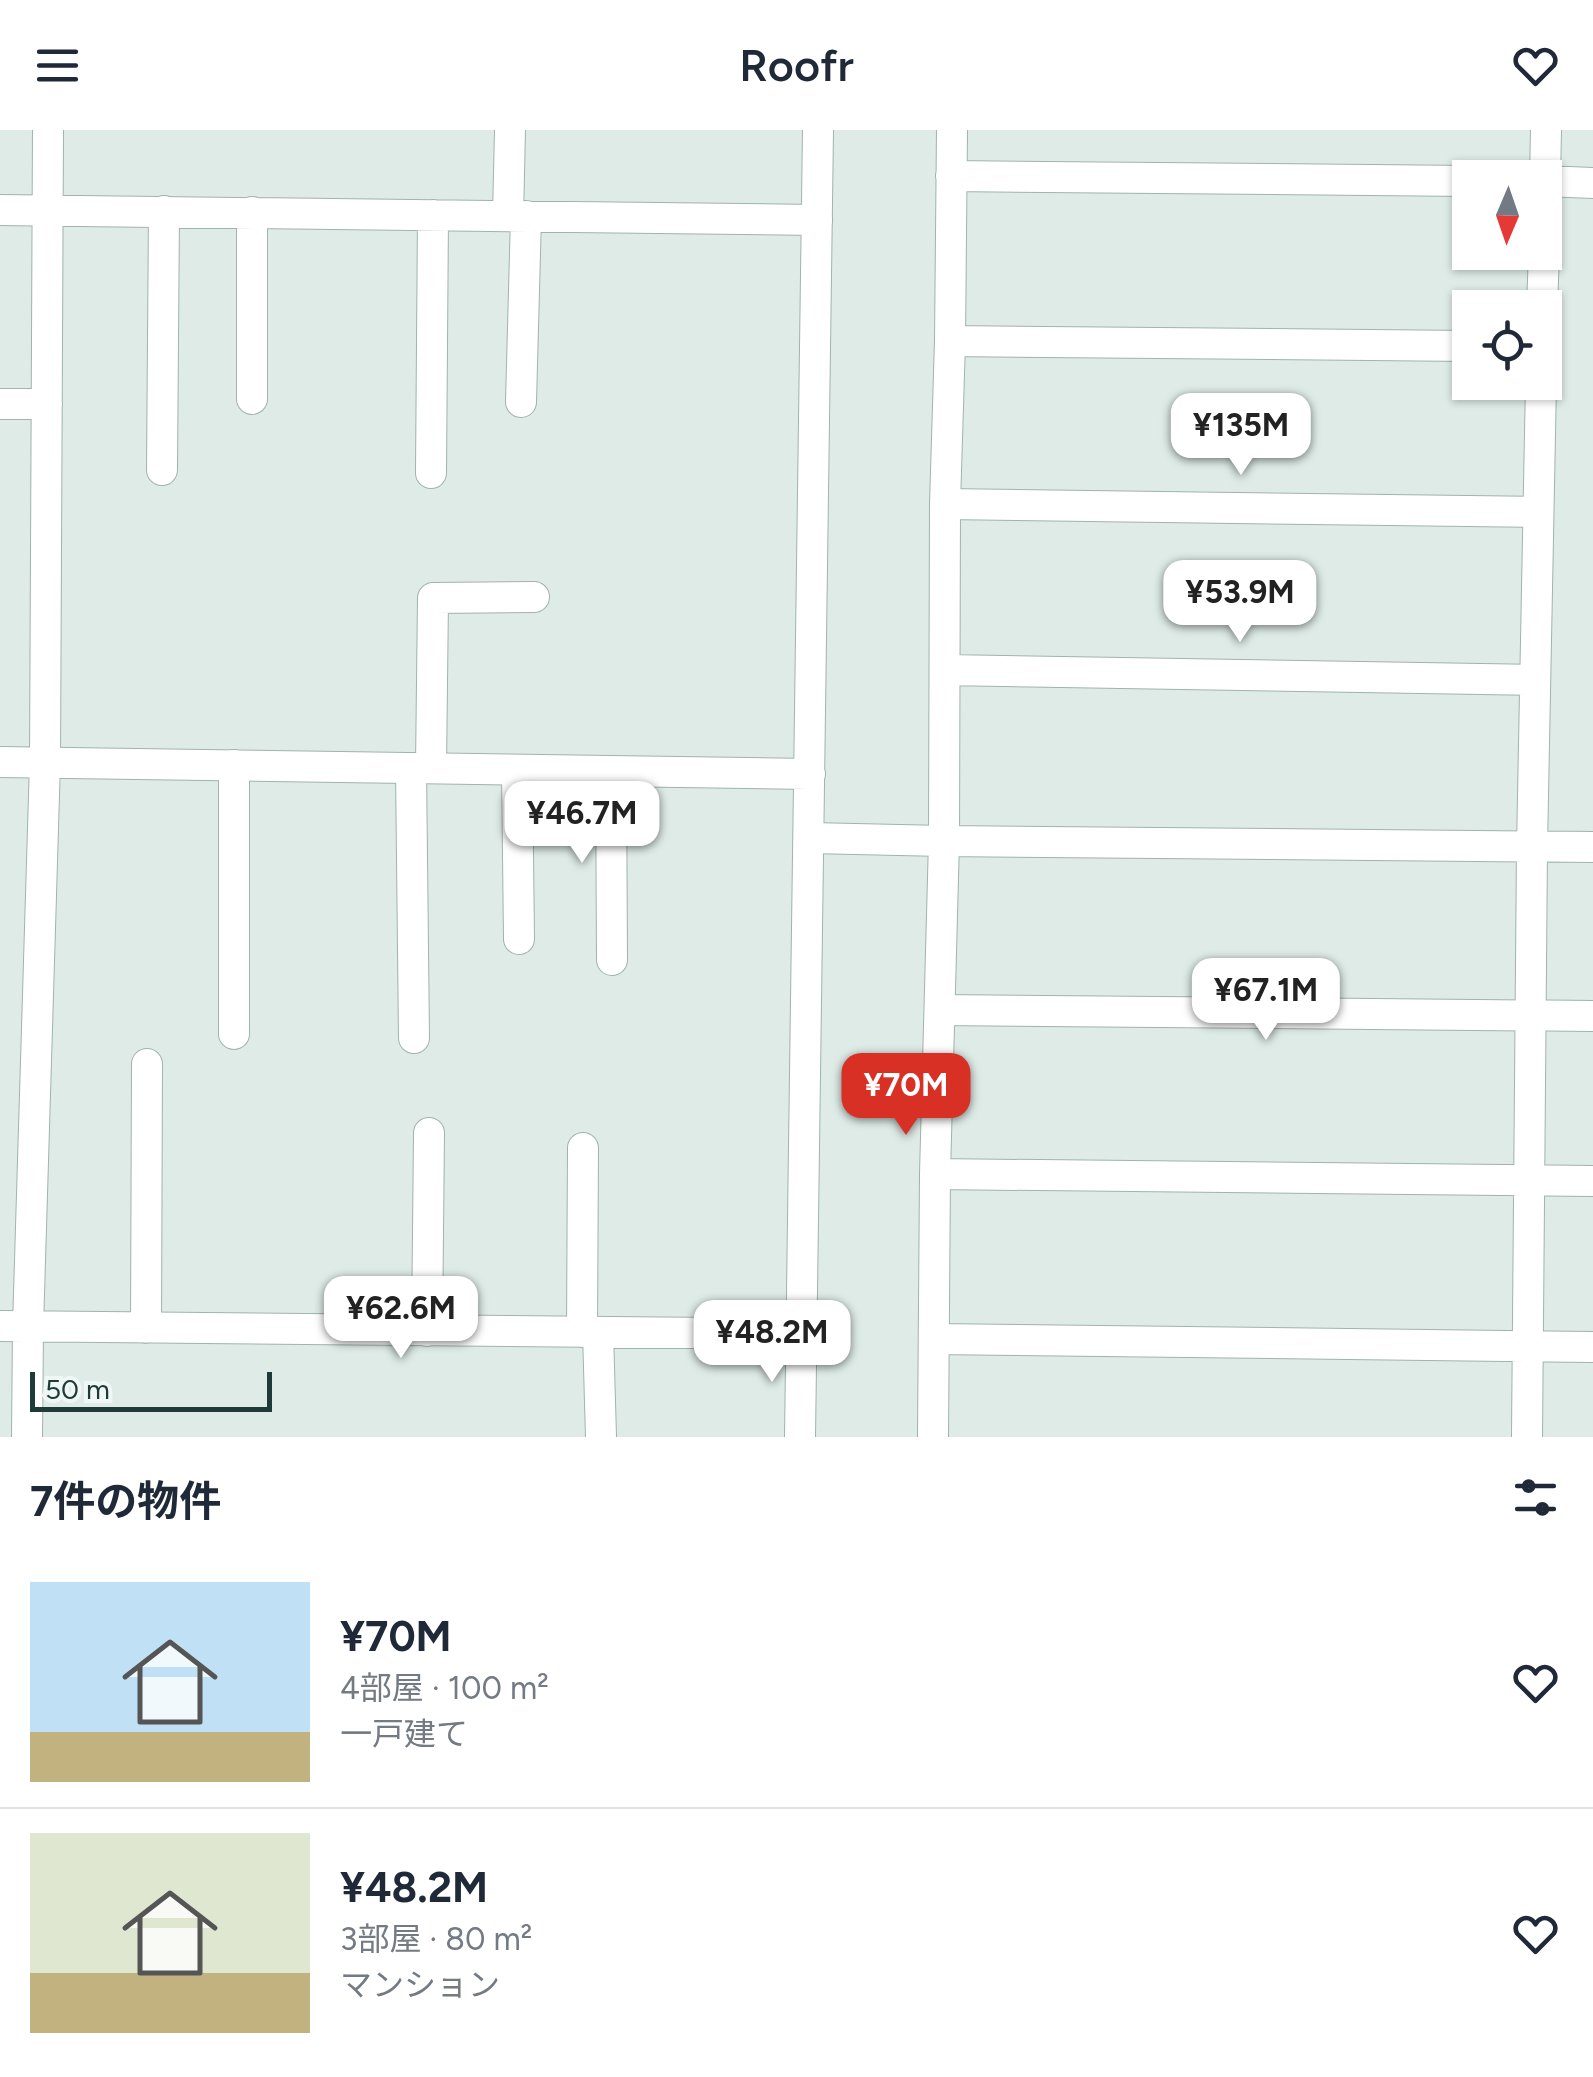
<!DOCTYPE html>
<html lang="ja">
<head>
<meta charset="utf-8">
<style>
  :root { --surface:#fff; --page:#f6f6f7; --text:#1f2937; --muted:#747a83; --line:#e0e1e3; --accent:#d93025 }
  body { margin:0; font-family:Figtree,"Noto Sans JP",sans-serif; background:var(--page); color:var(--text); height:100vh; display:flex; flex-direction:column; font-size:38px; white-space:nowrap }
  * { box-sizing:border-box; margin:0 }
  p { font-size:32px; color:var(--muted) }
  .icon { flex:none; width:55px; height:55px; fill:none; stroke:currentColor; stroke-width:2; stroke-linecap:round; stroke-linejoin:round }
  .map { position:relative; height:1307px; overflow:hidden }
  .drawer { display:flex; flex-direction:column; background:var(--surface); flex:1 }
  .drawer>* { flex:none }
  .needle { width:65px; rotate:182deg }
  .fabs { position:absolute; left:1452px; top:30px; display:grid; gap:20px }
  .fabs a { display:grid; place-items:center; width:110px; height:110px; border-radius:0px; background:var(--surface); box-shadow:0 2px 8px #0004; font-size:50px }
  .scale { position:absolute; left:30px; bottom:25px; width:242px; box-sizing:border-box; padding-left:10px; border:5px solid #1f3b38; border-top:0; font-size:28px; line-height:35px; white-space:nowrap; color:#1f3b38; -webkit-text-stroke:8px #eff7f4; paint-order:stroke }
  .price { position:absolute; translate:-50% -85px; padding:0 22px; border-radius:20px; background:#fff; color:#222; font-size:32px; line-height:65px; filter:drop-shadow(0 2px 5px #0008) }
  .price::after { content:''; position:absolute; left:50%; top:60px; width:30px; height:22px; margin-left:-15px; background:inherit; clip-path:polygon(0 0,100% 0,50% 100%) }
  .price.selected { background:var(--accent); color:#fff }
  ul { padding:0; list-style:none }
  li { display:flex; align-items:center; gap:30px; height:250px; padding:0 30px }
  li+li { border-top:2px solid var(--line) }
  li span { display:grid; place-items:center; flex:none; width:280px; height:200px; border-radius:0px; color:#555 }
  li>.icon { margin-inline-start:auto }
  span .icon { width:120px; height:120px; fill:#fffc; stroke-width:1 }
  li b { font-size:42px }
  h2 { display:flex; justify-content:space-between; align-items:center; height:120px; padding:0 30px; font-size:42px }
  header { display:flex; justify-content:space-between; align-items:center; height:130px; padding:0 30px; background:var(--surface); font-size:45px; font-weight:600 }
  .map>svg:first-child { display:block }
</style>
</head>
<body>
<header><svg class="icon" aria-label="menu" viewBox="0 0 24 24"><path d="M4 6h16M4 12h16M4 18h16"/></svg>Roofr<svg class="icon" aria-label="heart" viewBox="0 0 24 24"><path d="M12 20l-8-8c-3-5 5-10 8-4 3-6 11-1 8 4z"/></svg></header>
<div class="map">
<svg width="1593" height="1307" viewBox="0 0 1593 1307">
  <rect width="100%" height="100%" fill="#deebe7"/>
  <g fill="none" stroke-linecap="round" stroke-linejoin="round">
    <defs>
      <path id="minor" d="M951 46 1470 51
        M1545 48 1546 0
        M1545 51 1593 53
        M0 80 817 90
        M252 82V269
        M508 86 510 0
        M1542 178 1544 122
        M950 211 1470 216
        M521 272 526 86
        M0 274H47
        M162 340 164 81
        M431 343 433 85
        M945 374 1537 382
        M945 540 1535 550
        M411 638 414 908
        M431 638 433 468 534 467
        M517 640 519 809
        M611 641 612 830
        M810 708 944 711 1593 717
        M940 880 1593 886
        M234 904V635
        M935 1044 1593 1051
        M0 1196 803 1204
        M146 1198 147 934
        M427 1201 429 1003
        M582 1202 583 1018
        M598 1202 601 1307
        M934 1209 1593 1217
        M27 1307 28 1197 45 632 48 0
        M933 1307 935 1044 944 711 945 374 950 211 952 0
        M1527 1307 1532 718 1541 252"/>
      <path id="tertiary" d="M0 632 810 644
        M800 1307 818 0"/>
    </defs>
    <!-- minor casing -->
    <use href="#minor" stroke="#a1b3af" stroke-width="32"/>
    <!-- tertiary casing -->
    <use href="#tertiary" stroke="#a1b3af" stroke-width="32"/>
    <!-- minor -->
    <use href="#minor" stroke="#fff" stroke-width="30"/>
    <!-- tertiary -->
    <use href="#tertiary" stroke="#fff" stroke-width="30"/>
  </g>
</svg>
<div class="fabs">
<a><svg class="needle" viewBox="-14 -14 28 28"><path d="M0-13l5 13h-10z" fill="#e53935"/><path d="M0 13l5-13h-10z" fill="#747a83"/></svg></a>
<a><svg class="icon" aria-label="locate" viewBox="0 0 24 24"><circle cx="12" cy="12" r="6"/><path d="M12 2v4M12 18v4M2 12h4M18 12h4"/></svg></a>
</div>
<div class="scale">50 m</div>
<b class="price" style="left:1241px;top:348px">¥135M</b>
<b class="price" style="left:1240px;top:515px">¥53.9M</b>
<b class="price" style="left:582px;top:736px">¥46.7M</b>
<b class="price" style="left:1266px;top:913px">¥67.1M</b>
<b class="price selected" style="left:906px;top:1008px">¥70M</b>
<b class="price" style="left:401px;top:1231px">¥62.6M</b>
<b class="price" style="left:772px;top:1255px">¥48.2M</b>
</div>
<section class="drawer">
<h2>7件の物件<svg class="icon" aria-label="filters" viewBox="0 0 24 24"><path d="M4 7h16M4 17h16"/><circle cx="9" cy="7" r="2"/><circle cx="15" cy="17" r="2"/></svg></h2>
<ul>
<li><span style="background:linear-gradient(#bfe0f5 75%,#c2b280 0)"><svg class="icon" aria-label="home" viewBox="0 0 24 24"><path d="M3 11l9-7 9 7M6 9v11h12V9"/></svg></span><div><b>¥70M</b><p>4部屋 · 100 m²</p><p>一戸建て</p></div><svg class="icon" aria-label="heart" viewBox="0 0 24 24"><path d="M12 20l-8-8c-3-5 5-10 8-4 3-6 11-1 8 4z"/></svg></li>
<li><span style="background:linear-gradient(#dfe7d0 70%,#c2b280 0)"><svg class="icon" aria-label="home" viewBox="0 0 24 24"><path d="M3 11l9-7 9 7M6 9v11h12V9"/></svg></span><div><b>¥48.2M</b><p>3部屋 · 80 m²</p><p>マンション</p></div><svg class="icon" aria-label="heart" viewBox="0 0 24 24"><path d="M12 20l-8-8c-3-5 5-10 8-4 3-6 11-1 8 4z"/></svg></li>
</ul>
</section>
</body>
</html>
